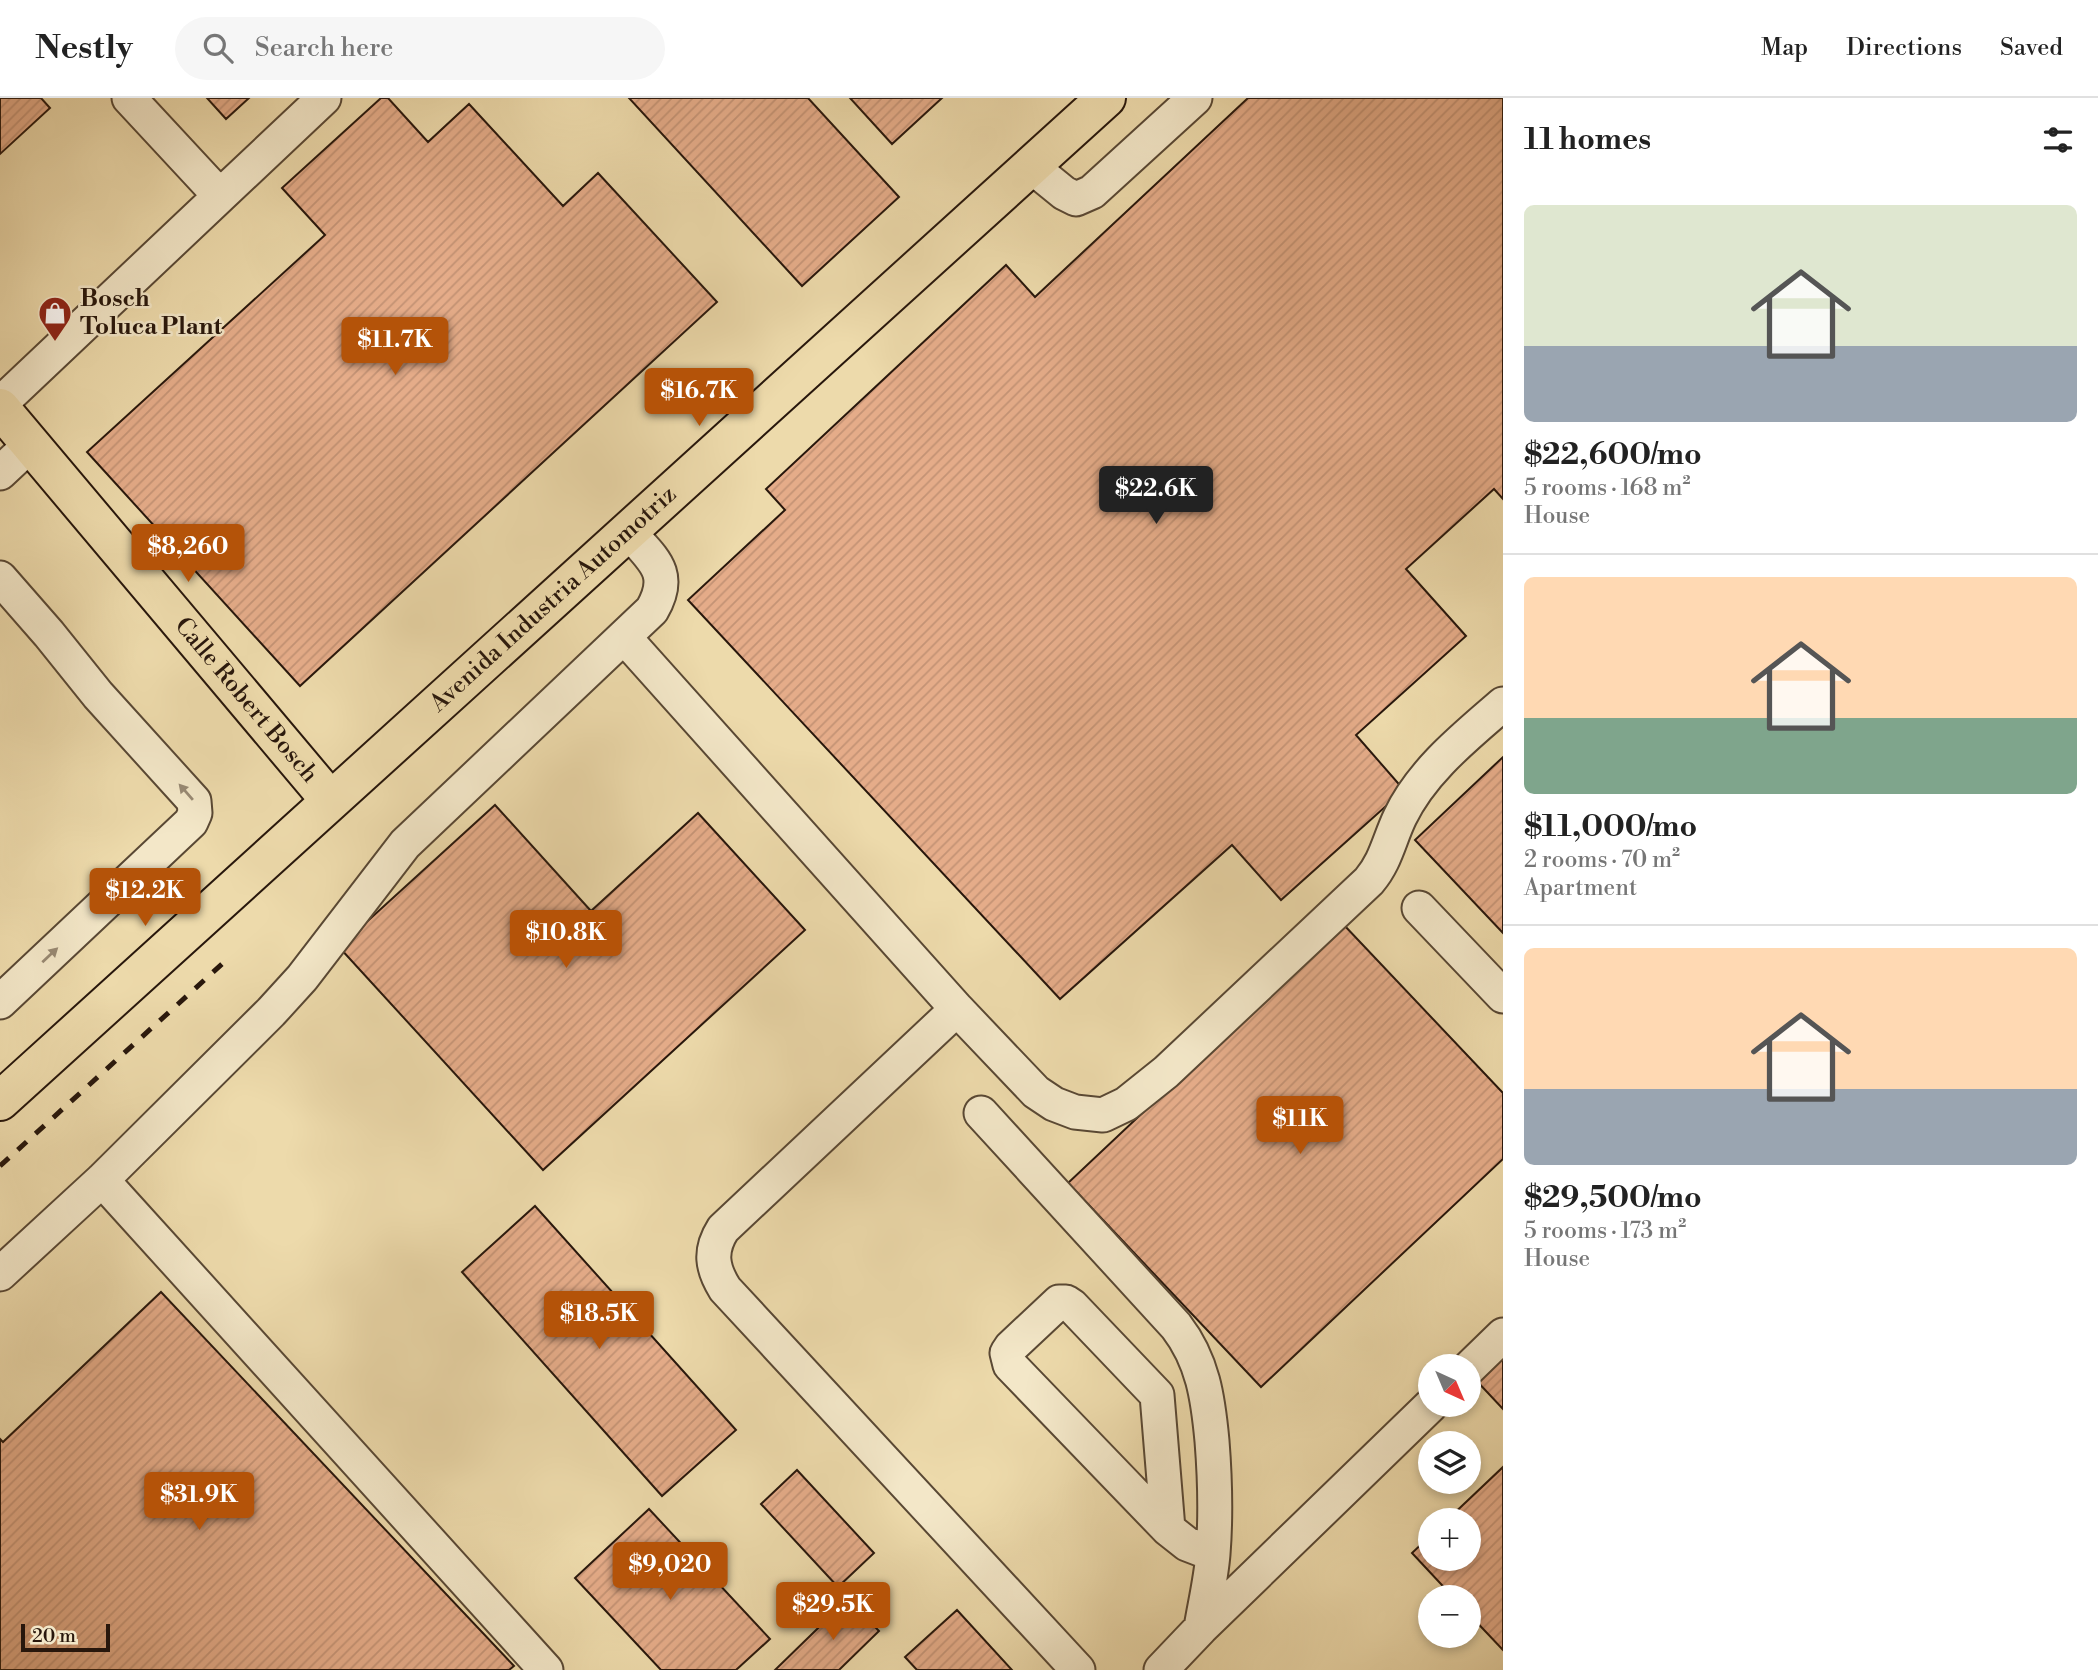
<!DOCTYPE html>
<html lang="en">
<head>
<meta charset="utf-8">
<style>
  :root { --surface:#fff; --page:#f6f6f6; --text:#222; --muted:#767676; --line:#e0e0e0; --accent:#b45309 }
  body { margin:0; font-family:"Libre Bodoni",serif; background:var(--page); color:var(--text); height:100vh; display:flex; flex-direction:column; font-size:26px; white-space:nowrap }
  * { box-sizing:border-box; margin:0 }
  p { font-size:23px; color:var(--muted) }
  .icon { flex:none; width:38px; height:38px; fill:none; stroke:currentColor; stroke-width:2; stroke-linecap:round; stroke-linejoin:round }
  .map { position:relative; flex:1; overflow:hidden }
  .drawer { display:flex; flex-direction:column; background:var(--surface); width:595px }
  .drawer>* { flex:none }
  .needle { width:46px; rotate:136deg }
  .tools { position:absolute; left:1418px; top:1256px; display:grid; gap:14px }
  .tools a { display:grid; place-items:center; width:63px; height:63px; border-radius:50%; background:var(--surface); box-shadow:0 4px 10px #0003; font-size:35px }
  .scale { position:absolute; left:21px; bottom:18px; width:89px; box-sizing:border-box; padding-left:7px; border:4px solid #28170c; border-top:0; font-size:19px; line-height:24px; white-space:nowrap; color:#28170c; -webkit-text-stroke:5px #f3e7c8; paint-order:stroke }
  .price { position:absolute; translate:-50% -60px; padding:0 16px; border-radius:7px; background:var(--accent); color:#fff; font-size:23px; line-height:46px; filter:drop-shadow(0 2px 4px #0008) }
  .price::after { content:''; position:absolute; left:50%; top:42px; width:21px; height:16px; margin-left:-10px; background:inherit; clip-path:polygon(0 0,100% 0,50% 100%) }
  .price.on { background:#222; color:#fff }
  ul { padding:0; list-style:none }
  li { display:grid; align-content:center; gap:14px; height:371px; padding:0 21px }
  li+li { border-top:2px solid var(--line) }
  li span { display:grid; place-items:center; height:217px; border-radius:10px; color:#555 }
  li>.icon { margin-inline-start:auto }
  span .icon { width:126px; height:126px; fill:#fffc; stroke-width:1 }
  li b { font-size:30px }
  h2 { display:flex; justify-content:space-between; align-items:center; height:84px; padding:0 21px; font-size:30px }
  header { display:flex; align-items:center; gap:42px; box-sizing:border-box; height:98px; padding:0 35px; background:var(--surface); border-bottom:2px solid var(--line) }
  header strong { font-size:33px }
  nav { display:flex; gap:38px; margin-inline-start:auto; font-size:24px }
  .search { width:490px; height:63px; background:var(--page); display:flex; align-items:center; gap:18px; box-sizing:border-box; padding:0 24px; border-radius:38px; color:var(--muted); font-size:26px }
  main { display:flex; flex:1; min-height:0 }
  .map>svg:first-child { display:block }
</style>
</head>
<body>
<header>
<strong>Nestly</strong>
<div class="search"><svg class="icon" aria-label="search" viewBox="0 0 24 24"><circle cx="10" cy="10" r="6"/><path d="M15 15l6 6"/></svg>Search here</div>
<nav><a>Map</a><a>Directions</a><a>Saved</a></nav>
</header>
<main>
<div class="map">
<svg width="1503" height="1572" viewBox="0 0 1503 1572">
  <defs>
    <pattern id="building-hatch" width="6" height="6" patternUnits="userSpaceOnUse" patternTransform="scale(1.75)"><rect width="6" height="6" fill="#e5ac89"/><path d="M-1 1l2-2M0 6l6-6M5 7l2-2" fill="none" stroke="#c49375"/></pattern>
  </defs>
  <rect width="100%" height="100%" fill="#eddaab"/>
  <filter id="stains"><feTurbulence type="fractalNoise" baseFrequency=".00286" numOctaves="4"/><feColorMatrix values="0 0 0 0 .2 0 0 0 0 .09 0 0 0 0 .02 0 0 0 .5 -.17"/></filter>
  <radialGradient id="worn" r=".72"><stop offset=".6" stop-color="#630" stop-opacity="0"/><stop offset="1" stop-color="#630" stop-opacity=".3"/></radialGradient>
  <!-- building -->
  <path fill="url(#building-hatch)" stroke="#28170c" stroke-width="2" d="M0 0H41L50 10 0 56Z
    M207 0H249L226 21Z
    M381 0H388L428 44 469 6 563 108 598 75 717 204 300 588 87 354 325 137 282 90Z
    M629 0H808L899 99 802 188Z
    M850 0H942L892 46Z
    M1248 0H1503V401L1494 391 1406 471 1466 538 1356 637 1404 692 1281 802 1232 747 1060 901 688 502 785 412 766 391 1006 167 1035 199Z
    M1503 659V835L1415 742Z
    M495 707 591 813 698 715 805 832 543 1072 339 849Z
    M1343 826 1503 995V1061L1261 1289 1068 1085Z
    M535 1108 736 1332 662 1398 462 1174Z
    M161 1194 514 1568 509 1572H0V1341L3 1344Z
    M1503 1251V1311L1473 1279Z
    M1503 1369V1552L1468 1515V1500H1454L1412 1455 1430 1438V1461H1468V1423H1446Z
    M797 1372 874 1455 838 1489 761 1406Z
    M649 1411 770 1541 736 1572H661L575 1480Z
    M848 1501 879 1533 839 1572H775Z
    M957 1512 1012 1572H917L905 1559Z"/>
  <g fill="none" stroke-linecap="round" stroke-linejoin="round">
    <defs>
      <path id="minor" d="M1032 69 1064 95 1076 101 1092 94 1195 0
        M220 98 324 0
        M0 306 220 98 129 0
        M0 375 31 346
        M0 480 49 536 98 597 194 703 195 715 191 724 0 904
        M624 539 957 911 723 1131C709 1153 712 1170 725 1191L1078 1572
        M1419 810 1503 898
        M957 911 1036 994 1054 1006 1075 1014 1103 1017 1126 1006 1166 974 1369 783C1386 763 1389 742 1400 719 1422 673 1465 639 1503 606
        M981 1015 1176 1228C1203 1263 1208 1300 1212 1343 1215 1381 1216 1418 1213 1456 1211 1481 1205 1506 1201 1530
        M102 1082 546 1572
        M0 1176 102 1082 271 914 302 880 405 746 652 512C674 474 652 461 628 433
        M1468 1271 1503 1237
        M1168 1431 1157 1297 1072 1208 1066 1204H1059L1011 1249 1007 1255 1010 1267 1168 1431 1187 1446 1213 1456
        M1161 1572 1201 1530 1431 1307"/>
      <g id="major">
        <path id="s1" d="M0 310 330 702"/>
        <path id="s2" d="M0 1003 1106 0"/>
      </g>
    </defs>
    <!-- minor casing -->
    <use href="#minor" stroke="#594834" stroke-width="37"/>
    <!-- major casing -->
    <use href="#major" stroke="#28170c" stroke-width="42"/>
    <!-- minor -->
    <use href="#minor" stroke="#f3e7c8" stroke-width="33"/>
    <!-- major -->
    <use href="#major" stroke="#eddaab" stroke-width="38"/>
    <!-- rail -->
    <path stroke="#28170c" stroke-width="5" stroke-dasharray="12 12" stroke-linecap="butt" d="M0 1068 222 866"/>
  </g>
  <!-- one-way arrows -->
  <defs><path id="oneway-solid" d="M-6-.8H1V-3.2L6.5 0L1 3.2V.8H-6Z" transform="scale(1.75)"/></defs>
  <g fill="#988973">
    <use href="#oneway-solid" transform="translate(186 694) rotate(-131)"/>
    <use href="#oneway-solid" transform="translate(50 857) rotate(-43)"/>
  </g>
  <!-- icons -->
  <defs>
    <symbol id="shop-pin" viewBox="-11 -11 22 30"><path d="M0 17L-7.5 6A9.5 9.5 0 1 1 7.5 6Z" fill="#8f2418" stroke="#f3e7c8"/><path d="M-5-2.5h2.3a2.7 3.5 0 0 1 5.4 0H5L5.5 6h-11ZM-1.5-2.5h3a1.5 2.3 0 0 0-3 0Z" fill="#fff"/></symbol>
  </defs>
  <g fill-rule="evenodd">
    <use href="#shop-pin" x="36" y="196" width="38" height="52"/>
  </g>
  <g text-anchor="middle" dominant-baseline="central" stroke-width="5" stroke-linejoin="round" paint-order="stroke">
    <!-- poi labels -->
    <g font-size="24" font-weight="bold" fill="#28170c" stroke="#f3e7c8" text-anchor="start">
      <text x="80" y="201">Bosch<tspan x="80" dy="28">Toluca Plant</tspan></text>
    </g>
    <!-- street labels -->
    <g font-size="24" fill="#28170c" stroke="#f3e7c8">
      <text stroke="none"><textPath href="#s2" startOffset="747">Avenida Industria Automotriz</textPath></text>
      <text stroke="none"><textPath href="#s1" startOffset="382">Calle Robert Bosch</textPath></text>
    </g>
  </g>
  <rect width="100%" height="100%" filter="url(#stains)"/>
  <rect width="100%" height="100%" fill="url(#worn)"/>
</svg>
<div class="tools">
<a><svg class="needle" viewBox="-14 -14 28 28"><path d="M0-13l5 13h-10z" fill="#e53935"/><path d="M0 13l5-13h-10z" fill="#767676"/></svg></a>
<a><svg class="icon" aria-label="layers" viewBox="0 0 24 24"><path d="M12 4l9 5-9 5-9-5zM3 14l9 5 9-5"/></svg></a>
<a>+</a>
<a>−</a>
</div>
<div class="scale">20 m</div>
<b class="price" style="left:395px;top:279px">$11.7K</b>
<b class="price" style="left:699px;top:330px">$16.7K</b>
<b class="price on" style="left:1156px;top:428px">$22.6K</b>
<b class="price" style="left:188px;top:486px">$8,260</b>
<b class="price" style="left:145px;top:830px">$12.2K</b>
<b class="price" style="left:566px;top:872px">$10.8K</b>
<b class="price" style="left:1300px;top:1058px">$11K</b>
<b class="price" style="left:599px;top:1253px">$18.5K</b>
<b class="price" style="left:199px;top:1434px">$31.9K</b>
<b class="price" style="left:670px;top:1504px">$9,020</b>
<b class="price" style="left:833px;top:1544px">$29.5K</b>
</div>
<section class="drawer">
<h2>11 homes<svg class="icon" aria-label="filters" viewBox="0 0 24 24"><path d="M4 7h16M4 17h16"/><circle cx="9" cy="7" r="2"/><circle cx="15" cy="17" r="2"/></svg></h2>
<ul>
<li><span style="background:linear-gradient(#dfe7d0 65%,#9aa5b1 0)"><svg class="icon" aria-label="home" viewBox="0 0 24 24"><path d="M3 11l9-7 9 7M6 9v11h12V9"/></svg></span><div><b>$22,600/mo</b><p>5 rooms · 168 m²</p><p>House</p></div></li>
<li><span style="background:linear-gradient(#ffd9b3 65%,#7fa58c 0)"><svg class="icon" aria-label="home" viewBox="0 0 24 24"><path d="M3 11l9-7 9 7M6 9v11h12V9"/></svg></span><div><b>$11,000/mo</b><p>2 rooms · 70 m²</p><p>Apartment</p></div></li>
<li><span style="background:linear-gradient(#ffd9b3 65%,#9aa5b1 0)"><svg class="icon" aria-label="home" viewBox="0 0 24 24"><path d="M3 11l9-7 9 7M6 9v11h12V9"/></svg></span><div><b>$29,500/mo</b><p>5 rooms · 173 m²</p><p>House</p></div></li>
</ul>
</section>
</main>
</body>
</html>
